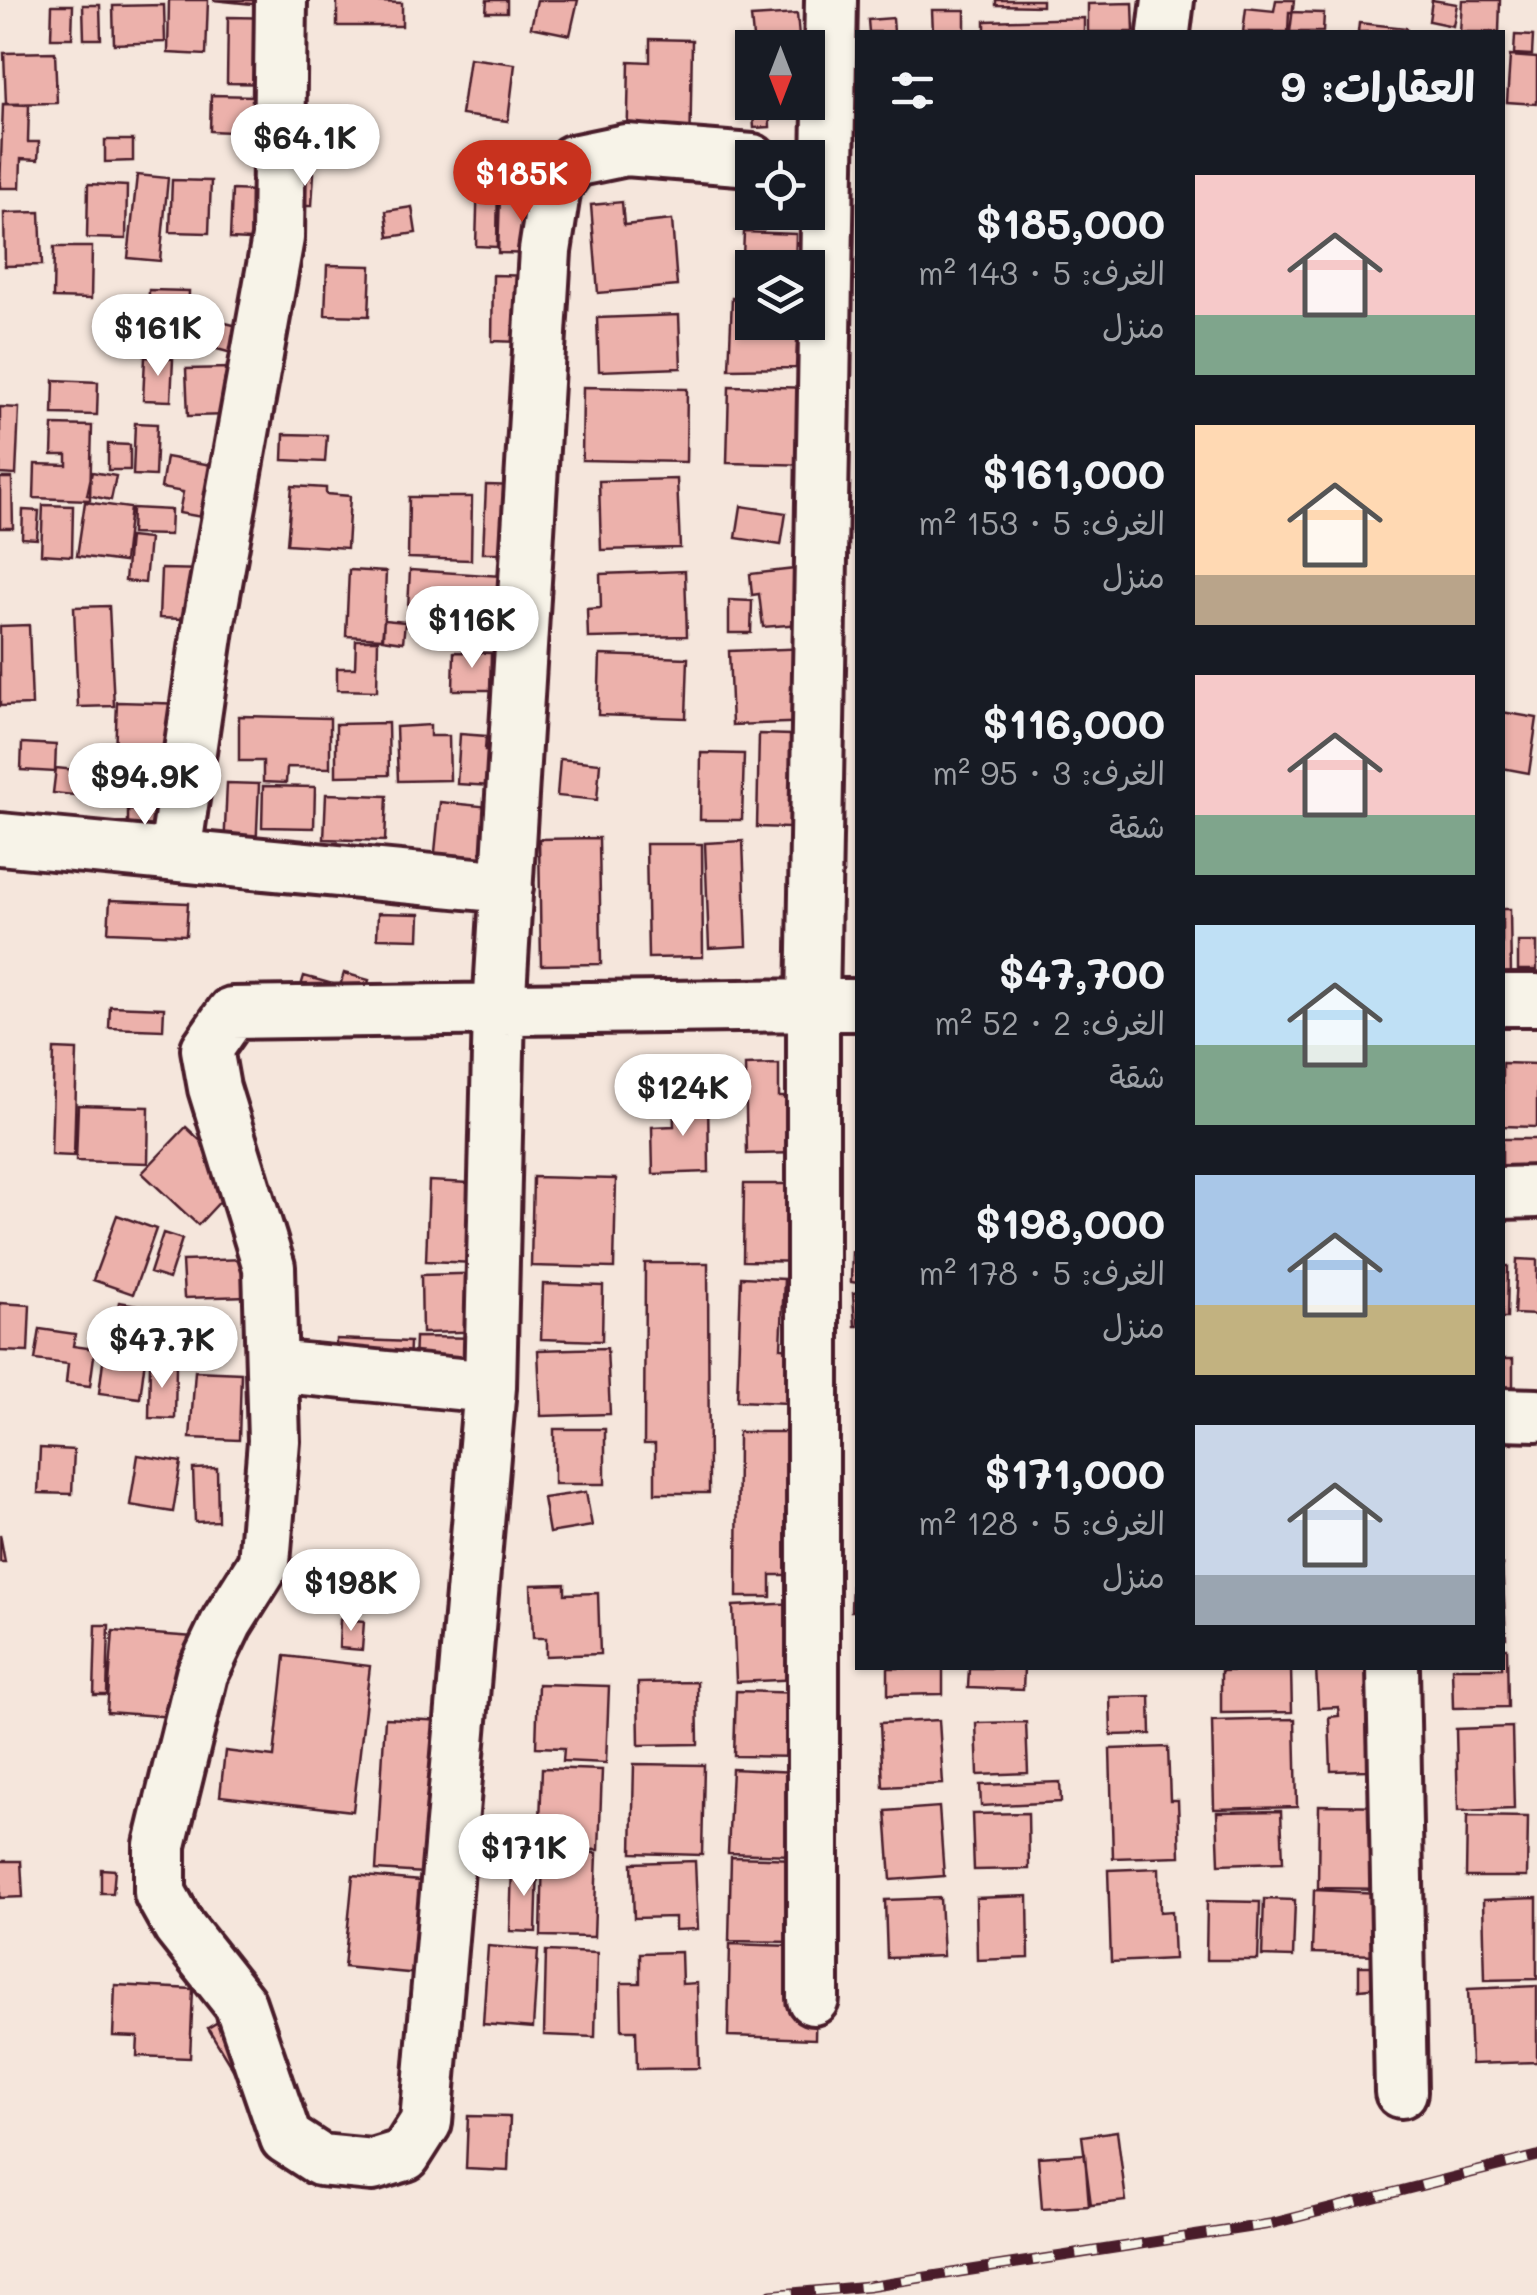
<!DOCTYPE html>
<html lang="ar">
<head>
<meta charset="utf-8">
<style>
  :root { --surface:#171b24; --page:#20242c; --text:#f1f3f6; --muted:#9ea1a6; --accent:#c8321e }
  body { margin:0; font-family:Mali,"Playpen Sans Arabic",sans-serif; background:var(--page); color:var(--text); direction:rtl; height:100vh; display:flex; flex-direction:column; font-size:38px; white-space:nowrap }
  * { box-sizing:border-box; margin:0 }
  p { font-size:32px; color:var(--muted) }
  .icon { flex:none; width:55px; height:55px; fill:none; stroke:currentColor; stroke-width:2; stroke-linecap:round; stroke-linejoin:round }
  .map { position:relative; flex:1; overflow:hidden; direction:ltr }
  .drawer { position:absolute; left:855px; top:30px; width:650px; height:1640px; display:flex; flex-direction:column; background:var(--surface); border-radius:0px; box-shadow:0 2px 8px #0004; direction:rtl }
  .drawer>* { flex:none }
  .needle { width:65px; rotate:180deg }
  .tools { position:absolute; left:735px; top:30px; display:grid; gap:20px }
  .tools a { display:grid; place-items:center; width:90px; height:90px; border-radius:0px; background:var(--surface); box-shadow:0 2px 8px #0004; font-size:50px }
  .price { position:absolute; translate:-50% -85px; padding:0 22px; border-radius:35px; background:#fff; color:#222; font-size:32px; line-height:65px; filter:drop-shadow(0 2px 5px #0008) }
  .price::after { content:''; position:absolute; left:50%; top:60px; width:30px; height:22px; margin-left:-15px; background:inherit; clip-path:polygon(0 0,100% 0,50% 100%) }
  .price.current { background:var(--accent); color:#fff }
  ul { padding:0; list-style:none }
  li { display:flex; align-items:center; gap:30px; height:250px; padding:0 30px }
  li span { display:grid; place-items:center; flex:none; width:280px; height:200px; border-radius:0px; color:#555 }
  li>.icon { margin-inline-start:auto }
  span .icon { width:120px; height:120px; fill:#fffc; stroke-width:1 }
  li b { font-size:42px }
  h2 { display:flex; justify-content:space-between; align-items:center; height:120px; padding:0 30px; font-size:42px }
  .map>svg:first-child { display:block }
</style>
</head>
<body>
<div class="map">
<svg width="1537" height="2295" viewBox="0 0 1537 2295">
  <rect width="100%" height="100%" fill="#f5e6dc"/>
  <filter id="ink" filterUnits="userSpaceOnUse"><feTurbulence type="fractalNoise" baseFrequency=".01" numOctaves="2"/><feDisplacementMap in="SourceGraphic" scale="20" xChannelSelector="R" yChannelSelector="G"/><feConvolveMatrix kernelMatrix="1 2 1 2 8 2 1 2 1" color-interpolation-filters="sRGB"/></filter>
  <g filter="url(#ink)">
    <!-- building -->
    <path fill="#ecb1ab" stroke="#4a1f2b" stroke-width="2.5" d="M169 0H208L206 55 168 53Z
      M213 0H262L261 5Z
      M337 0 402 3V26H337Z
      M487 0H507V12H486Z
      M537 0H578L570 35 531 27Z
      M996 0H1042V6L996 5Z
      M1276 0H1294L1290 32H1243L1246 8 1274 11Z
      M1432 0 1457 4 1453 26 1429 21Z
      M1462 0H1500L1499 32H1460Z
      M1133 3 1134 32H1088V4Z
      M52 5H73L72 38H51Z
      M83 5H100L101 39H84Z
      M164 5 165 42 114 44 113 6Z
      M932 10H965V32H933Z
      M1289 12 1324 13 1323 32H1288Z
      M797 14 800 48H754L751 17Z
      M228 17 278 18 277 84 227 83Z
      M893 18 894 32H869L868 20Z
      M1084 18V32H985V21Z
      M1359 23 1407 28 1406 32H1358Z
      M1515 35 1533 36 1532 55 1514 54Z
      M650 39 692 40 690 161 627 160 629 61 650 62Z
      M55 52 57 103 6 104 4 53Z
      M1510 56 1537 58V104L1507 102Z
      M469 58 515 64 508 121 461 115Z
      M211 95 255 96 254 133 210 131Z
      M752 100 769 102 770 127 754 128Z
      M3 104 29 105 28 142H39L38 160 21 159 20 188H0Z
      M105 140H133V161L105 162Z
      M298 172 314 173 312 206H297Z
      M478 174 498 175 497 247 476 246Z
      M137 175 168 178 160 261 128 258Z
      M172 180 211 181 209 233 170 232Z
      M88 184 127 186 126 239 87 238Z
      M232 190 276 192 274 241 230 239Z
      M500 196 545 197 543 254 498 253Z
      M622 202 624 225 672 220 677 286 598 293 591 205Z
      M412 207 416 233 389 237 386 211Z
      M40 212 42 265 5 266 4 213Z
      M744 232 796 234 795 268H752V282H742Z
      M54 247H92L91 299 53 298Z
      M327 265 371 266 369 316 325 315Z
      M493 275 534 276 547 343 492 341Z
      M149 290 189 291 188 324 173 323 172 355H147Z
      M732 298 752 299V322H798L796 368 729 369Z
      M679 315 681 368 599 371 597 318Z
      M213 320 246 328 239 355 206 346Z
      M145 357 173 359 171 401 143 400Z
      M230 368 232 415 188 416 186 369Z
      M54 380 98 382 97 415 53 414Z
      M729 386 816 388 814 465 727 463Z
      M583 387 687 389 686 462 582 460Z
      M0 407 19 408 16 475 0 474Z
      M135 423 157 424 155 476 133 475Z
      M53 425 92 426 90 500 34 498 35 464 67 465V455H52Z
      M284 434 327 435 325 462 283 460Z
      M108 444 130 445V470H108Z
      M166 457 234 469 223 499 206 496 202 517 179 513 183 492 161 488Z
      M92 472 116 476 111 500 87 495Z
      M0 478H12L13 528H0Z
      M677 479 680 548 601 550 599 481Z
      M486 485 523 486 521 553H483Z
      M292 486 326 488V494L350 496 347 548 287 544Z
      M409 497H472L471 560 408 558Z
      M85 502 130 508 124 562 77 556Z
      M43 505 73 506 72 556 41 554Z
      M741 506 786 513 781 545 736 538Z
      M132 508 171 510 170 535 131 534Z
      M23 510 39 511 37 539 22 538Z
      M129 537 149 539 145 583 125 581Z
      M161 569 209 570 207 620 159 618Z
      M795 569 800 624 763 627 759 594 752 595 750 574Z
      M349 570 386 572 383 638 346 636Z
      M410 570 531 578 527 649 456 645 459 589 439 588 437 627 407 626Z
      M685 571 687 636 588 638 587 609 601 608 600 574Z
      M729 600 752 601 751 633H729Z
      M109 606 114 706 78 707 74 607Z
      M384 620 405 622 403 642 382 639Z
      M29 625 32 705 0 706V626Z
      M356 640H378L377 691 337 690V668H355Z
      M810 648 813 722 732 725 729 651Z
      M454 652 491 653 490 690H453Z
      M600 655 688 658 686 718 598 715Z
      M117 702 190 704 188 758 115 755Z
      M1502 712 1537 718 1529 773 1502 768Z
      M239 716 330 718V768L287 767 286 783 263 782V761H239Z
      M388 723 389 775 336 776V724Z
      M430 725V736H449L450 780 398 781 396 727Z
      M460 734 486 736 485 750 513 751 511 787 457 784Z
      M759 734 824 736 822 829 757 827Z
      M22 743 56 745 55 772 21 770Z
      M701 753 744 754 742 820H700Z
      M560 759 600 763 597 800 557 796Z
      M56 768 86 771 84 796 53 793Z
      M227 783 259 784 256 852 224 850Z
      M263 786 315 787 314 828 262 827Z
      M326 794 387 796 385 841 324 839Z
      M440 802 491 807 484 877 433 872Z
      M128 810 178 811 128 862Z
      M599 838 601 964 541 965 539 839Z
      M743 841 747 946 709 948 705 843Z
      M646 844H702L703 957 648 958Z
      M110 900 188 903 186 935 108 932Z
      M1502 909H1510L1511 977H1502Z
      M378 913 420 914 419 939 377 938Z
      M1518 942H1537V970H1518Z
      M344 973 369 980 359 1013 298 996 304 976 340 986Z
      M110 1006 164 1008 163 1030 109 1028Z
      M54 1049 77 1050 74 1156 51 1155Z
      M1502 1063 1537 1064V1127L1502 1126Z
      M779 1064V1097H798L799 1153 747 1154 745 1065Z
      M708 1097 709 1172 653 1174 652 1127 674 1126 673 1098Z
      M78 1105 149 1107 148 1163 76 1161Z
      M186 1127 241 1179 198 1225 142 1173Z
      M1502 1139H1537V1193L1502 1194Z
      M533 1177 616 1179 614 1268 531 1266Z
      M429 1181 511 1185 477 1263 426 1261Z
      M744 1184H818L817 1262 743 1261Z
      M117 1215 156 1229 133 1294 93 1280Z
      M163 1233 182 1239 169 1279 150 1273Z
      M852 1252 858 1253V1283L851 1282Z
      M247 1259 248 1296 184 1298 182 1261Z
      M1517 1259 1537 1260V1315L1514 1314Z
      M645 1263H708L709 1493H655V1444H644Z
      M1502 1266H1508L1507 1318H1502Z
      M495 1273 497 1331 422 1333 421 1275Z
      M741 1277 784 1279 781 1348 790 1349 788 1403 737 1401Z
      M543 1284 603 1286 602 1341 541 1339Z
      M858 1292V1326H855L853 1293Z
      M119 1302 168 1310 161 1348 112 1340Z
      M0 1303 30 1305 28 1352 0 1351Z
      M40 1329 75 1334 73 1346 95 1349 90 1386 66 1383 68 1364 35 1360Z
      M415 1337 486 1338 485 1397 413 1396Z
      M336 1339 410 1342 408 1390 335 1387Z
      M607 1348 610 1414 541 1416 538 1350Z
      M104 1353 145 1359 140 1398 99 1393Z
      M1502 1359H1513V1443H1502Z
      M150 1363 176 1364 175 1419 149 1418Z
      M195 1371 241 1373 239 1440 190 1438Z
      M554 1429H605V1484H554Z
      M738 1432H792L791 1575H771V1597H737Z
      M40 1448 74 1450 72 1494 38 1493Z
      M138 1455 181 1462 173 1512 130 1505Z
      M217 1468 218 1521 195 1522 193 1469Z
      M586 1492 592 1526 549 1533 543 1498Z
      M0 1534 5 1562H0Z
      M853 1553H858V1611H851Z
      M1502 1563 1506 1638H1502Z
      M565 1584V1594L598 1593 600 1654 546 1656V1638H533L531 1585Z
      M798 1603 801 1679 736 1682 733 1606Z
      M340 1619 364 1621 362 1650 339 1648Z
      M96 1625H109L107 1695H94Z
      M113 1631 221 1639 214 1720 107 1712Z
      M1502 1648H1507L1508 1707 1453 1708 1452 1668H1502Z
      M285 1656 370 1666 353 1811 220 1796 225 1751 274 1757Z
      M888 1668H943V1694L888 1695Z
      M969 1668H1024L1023 1690 968 1688Z
      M1316 1668H1372L1373 1702H1366L1368 1770 1331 1771 1329 1717 1339 1716 1338 1707 1318 1708Z
      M1291 1669 1292 1712 1221 1713V1671Z
      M697 1682 698 1744 639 1745 638 1683Z
      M538 1684 609 1686 606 1763 563 1761 564 1748 536 1747Z
      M736 1691 807 1693 805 1757 734 1756Z
      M1150 1696 1151 1734 1111 1735 1110 1697Z
      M385 1718 466 1722 458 1875 376 1870Z
      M1295 1719 1297 1807 1214 1809 1212 1721Z
      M939 1720 943 1784 883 1787 880 1723Z
      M1026 1722 1028 1773 978 1775 976 1723Z
      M1512 1727 1514 1809 1458 1811 1456 1729Z
      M1168 1747 1170 1800H1178L1180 1856 1113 1858 1110 1749Z
      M634 1764 704 1765 702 1855 632 1853Z
      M542 1768 602 1770 599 1850 539 1848Z
      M732 1769 797 1772 794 1855 728 1853Z
      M1060 1782 1061 1802 981 1806 980 1785Z
      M1319 1805 1395 1806 1393 1889 1318 1888Z
      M939 1807 944 1876 891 1880 886 1811Z
      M1281 1811 1283 1862 1219 1864 1217 1812Z
      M1028 1813 1029 1869 974 1870 972 1814Z
      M1467 1816 1528 1817 1527 1877H1466Z
      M543 1851 597 1853 594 1937 541 1936Z
      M731 1857 796 1859 794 1942 729 1941Z
      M0 1861H21L23 1897 0 1898Z
      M695 1861 698 1929 675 1930V1917L634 1918 632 1863Z
      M512 1866H538L536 1932 510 1931Z
      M1159 1868 1160 1912 1172 1911 1174 1959 1111 1962 1108 1870Z
      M101 1869 115 1870 113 1893H101Z
      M353 1875 442 1883 452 1977 344 1967Z
      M1314 1890 1380 1893 1377 1955 1312 1953Z
      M1028 1896 1029 1958 977 1960 976 1898Z
      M940 1898 943 1956 887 1958 885 1900Z
      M1537 1898V1979L1485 1980 1483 1900Z
      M1264 1899 1295 1900 1293 1957 1262 1956Z
      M1207 1901 1260 1902 1258 1960H1206Z
      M730 1944 794 1946 816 1989 815 2039 728 2036Z
      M488 1946 538 1950 533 2028 483 2024Z
      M546 1951 597 1953 595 2037 544 2035Z
      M681 1952 682 1984 697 1983 699 2068 637 2069 636 2030H622L621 1983H640V1953Z
      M1359 1966H1378L1379 1987 1359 1989Z
      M115 1985 193 1989 190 2058 137 2056 138 2037 113 2036Z
      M1537 1986V2062L1471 2064 1468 1989Z
      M228 2016 251 2099 208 2028Z
      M468 2116 510 2117 508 2171 466 2169Z
      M1117 2131 1126 2201 1091 2205 1082 2136Z
      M1085 2154 1089 2206 1042 2209 1038 2157Z"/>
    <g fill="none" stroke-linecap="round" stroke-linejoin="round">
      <defs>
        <path id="minor" d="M1164 32 1168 0
          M752 160 626 150 573 161 555 186 545 251 499 1010 490 1387 426 2122 405 2155 372 2165 320 2160 286 2138 240 2004 179 1927 160 1893V1845L202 1674 227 1622 264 1563 274 1441 269 1267 214 1088 207 1049 232 1013 813 1005H858
          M0 839 507 887
          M175 853 209 622 278 238 281 0
          M1502 1000H1537
          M1502 1193 1537 1192
          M272 1366 490 1387
          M1502 1414 1537 1415
          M1393 1668 1401 2092
          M813 1999V1005L831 0"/>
      </defs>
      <!-- minor casing -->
      <use href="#minor" stroke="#4a1f2b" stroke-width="58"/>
      <!-- minor -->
      <use href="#minor" stroke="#f7f3e8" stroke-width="50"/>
      <defs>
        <path id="rail" d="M771 2295 868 2286 1270 2224 1537 2156"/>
      </defs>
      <!-- rail casing -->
      <use href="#rail" stroke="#4a1f2b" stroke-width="11"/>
      <!-- rail -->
      <use href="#rail" stroke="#f7f3e8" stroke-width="8" stroke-dasharray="22" stroke-linecap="butt"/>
    </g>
  </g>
</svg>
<div class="tools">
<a><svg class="needle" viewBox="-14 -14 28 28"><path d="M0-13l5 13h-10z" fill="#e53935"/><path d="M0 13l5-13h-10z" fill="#9ea1a6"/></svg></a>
<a><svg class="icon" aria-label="locate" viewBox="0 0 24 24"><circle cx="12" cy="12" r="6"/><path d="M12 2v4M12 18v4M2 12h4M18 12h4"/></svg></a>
<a><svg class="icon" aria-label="layers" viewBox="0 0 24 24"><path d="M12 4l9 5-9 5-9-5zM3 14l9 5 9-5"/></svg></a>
</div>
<b class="price" style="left:305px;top:189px">$64.1K</b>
<b class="price current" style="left:522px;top:225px">$185K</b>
<b class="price" style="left:158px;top:379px">$161K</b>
<b class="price" style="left:472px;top:671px">$116K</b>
<b class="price" style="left:145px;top:828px">$94.9K</b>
<b class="price" style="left:683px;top:1139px">$124K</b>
<b class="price" style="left:162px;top:1391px">$47.7K</b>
<b class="price" style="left:351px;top:1634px">$198K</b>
<b class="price" style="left:524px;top:1899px">$171K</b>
<section class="drawer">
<h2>العقارات: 9<svg class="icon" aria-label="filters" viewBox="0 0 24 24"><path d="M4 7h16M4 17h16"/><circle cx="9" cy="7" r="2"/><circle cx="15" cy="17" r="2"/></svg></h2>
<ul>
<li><span style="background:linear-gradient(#f6c9c9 70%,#7fa58c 0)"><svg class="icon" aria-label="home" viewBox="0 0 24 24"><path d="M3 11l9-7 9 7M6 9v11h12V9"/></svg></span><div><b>$185,000</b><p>الغرف: 5 · 143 m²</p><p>منزل</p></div></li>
<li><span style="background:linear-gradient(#ffd9b3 75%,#b9a48a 0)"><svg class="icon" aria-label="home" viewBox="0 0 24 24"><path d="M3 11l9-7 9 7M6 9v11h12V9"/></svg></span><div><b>$161,000</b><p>الغرف: 5 · 153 m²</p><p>منزل</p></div></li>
<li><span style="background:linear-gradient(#f6c9c9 70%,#7fa58c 0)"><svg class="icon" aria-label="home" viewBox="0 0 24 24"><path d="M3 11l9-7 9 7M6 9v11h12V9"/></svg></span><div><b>$116,000</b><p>الغرف: 3 · 95 m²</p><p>شقة</p></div></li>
<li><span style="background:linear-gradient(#bfe0f5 60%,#7fa58c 0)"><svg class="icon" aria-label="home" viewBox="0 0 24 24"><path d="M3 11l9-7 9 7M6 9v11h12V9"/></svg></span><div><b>$47,700</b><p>الغرف: 2 · 52 m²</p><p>شقة</p></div></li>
<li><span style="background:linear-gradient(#a9c7e8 65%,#c2b280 0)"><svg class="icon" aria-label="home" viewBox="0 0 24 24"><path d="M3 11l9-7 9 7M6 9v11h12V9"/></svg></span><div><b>$198,000</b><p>الغرف: 5 · 178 m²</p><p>منزل</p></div></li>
<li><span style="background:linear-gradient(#c9d6e8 75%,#9aa5b1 0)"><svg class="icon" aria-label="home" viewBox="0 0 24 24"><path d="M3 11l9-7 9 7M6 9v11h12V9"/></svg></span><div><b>$171,000</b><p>الغرف: 5 · 128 m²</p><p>منزل</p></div></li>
</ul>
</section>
</div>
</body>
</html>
